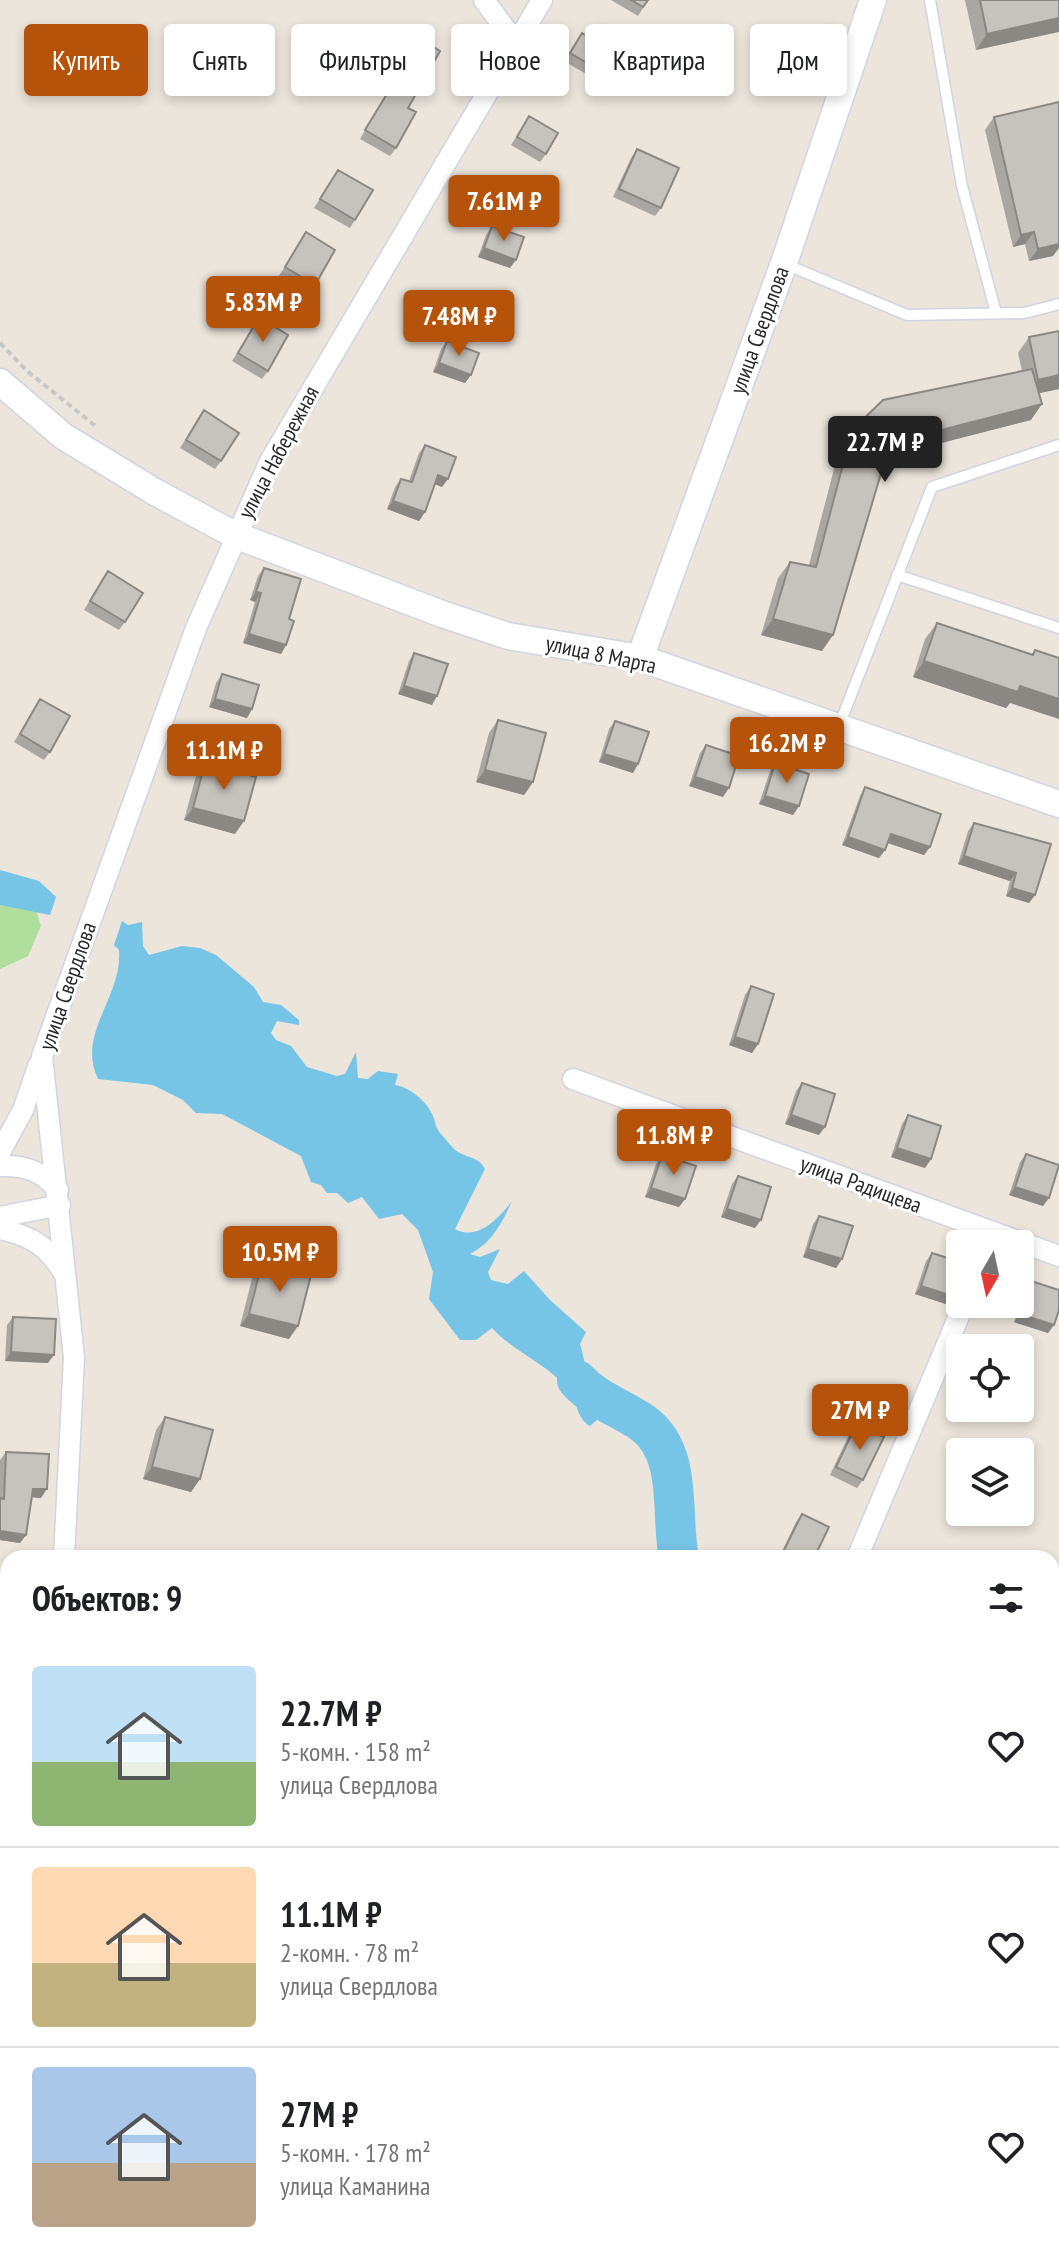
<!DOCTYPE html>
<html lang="ru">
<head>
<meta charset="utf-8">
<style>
  :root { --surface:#fff; --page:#f2f2f2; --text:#202124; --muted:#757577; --line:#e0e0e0; --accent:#b45309 }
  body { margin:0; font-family:"PT Sans Narrow",sans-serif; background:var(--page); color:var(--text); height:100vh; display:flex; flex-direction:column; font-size:30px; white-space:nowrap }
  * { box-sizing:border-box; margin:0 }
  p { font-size:26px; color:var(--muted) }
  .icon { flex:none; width:44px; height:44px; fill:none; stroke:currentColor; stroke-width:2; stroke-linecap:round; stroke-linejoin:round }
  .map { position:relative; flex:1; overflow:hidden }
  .drawer { position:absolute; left:0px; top:1550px; width:1060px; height:714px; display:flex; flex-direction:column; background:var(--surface); border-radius:24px 24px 0 0; box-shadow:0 4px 12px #0003 }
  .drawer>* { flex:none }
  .hud { position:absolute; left:24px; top:24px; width:1012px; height:72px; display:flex; gap:16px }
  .needle { width:52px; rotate:189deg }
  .buttons { position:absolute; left:946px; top:1230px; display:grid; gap:16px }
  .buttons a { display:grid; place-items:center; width:88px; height:88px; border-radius:8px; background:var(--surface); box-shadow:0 4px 12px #0003; font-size:40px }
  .price { position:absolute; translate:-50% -68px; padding:0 18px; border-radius:8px; background:var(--accent); color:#fff; font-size:26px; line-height:52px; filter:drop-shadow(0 2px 4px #0008) }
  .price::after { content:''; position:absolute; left:50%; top:48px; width:24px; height:18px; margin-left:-12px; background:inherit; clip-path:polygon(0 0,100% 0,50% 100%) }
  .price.selected { background:#222; color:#fff }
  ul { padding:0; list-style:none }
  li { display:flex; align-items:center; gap:24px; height:200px; padding:0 32px }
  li+li { border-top:2px solid var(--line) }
  li span { display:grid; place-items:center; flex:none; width:224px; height:160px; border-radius:8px; color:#555 }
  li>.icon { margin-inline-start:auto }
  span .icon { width:96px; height:96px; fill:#fffc; stroke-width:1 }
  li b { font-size:34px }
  h2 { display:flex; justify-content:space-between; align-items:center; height:96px; padding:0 32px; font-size:34px }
  .tag { padding:0 28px; border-radius:8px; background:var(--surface); box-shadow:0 4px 12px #0003; font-size:28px; line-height:72px }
  .tag.selected { background:var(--accent); color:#fff }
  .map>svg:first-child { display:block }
</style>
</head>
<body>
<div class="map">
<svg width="1059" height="2263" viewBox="0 0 1059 2263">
  <rect width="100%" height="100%" fill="#ebe5dc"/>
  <!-- green -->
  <path fill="#b0de9c" d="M0 905 36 910 41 926 28 956 0 969Z"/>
  <!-- water -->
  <path fill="#76c4e6" d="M0 870 39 881 56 897 50 915 0 905Z
    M122 921 128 925 142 922 143 946 149 955 182 946 200 948 216 955 254 987 263 1002 281 1005 299 1020V1025L277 1021 271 1033 276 1040 291 1046 307 1067 337 1076 345 1074 356 1052 358 1078 368 1079 378 1071 398 1074 395 1085C409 1087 427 1101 433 1116 436 1123 435 1126 440 1133 446 1139 451 1147 458 1152 468 1158 479 1157 485 1169L455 1229C478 1242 500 1217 512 1201 502 1223 492 1243 470 1254L480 1257 500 1249 488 1272 491 1280 508 1284 524 1271 550 1300 586 1332 580 1344C584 1356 585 1371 592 1382 599 1394 614 1397 619 1410L594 1411 597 1420 590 1426C576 1418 578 1401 567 1388 546 1363 514 1352 492 1328L476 1340H460L429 1299 433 1272 418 1230 402 1214 379 1219 362 1197 348 1203 337 1193H327L321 1185 311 1182 301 1156 222 1114 196 1113 183 1100 153 1085 98 1079C76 1033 123 997 119 950L114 945Z"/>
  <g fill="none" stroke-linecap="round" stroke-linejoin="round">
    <!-- river -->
    <path stroke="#76c4e6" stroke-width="40" d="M577 1380C596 1401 622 1408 644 1424 684 1454 670 1516 679 1558
      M691 2256 693 2263"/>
    <defs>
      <path id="service" d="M930 0 962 186 996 313
        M785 264 907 315 1024 313 1059 304
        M897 575 1059 628
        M839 726 932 487 1059 445"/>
      <path id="minor" d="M484 0 515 42
        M573 1079 1059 1256
        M0 1152 23 1110 39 1064
        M0 1166C25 1165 42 1171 58 1190
        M0 1217 60 1205
        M0 1229C32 1236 48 1246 65 1275
        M64 1558 74 1357 42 1056 196 628 270 461 542 0
        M857 1558 964 1304
        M1052 1735 1059 1738
        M0 1973 8 1939
        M1052 2218 1059 2222
        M448 2256V2263"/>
      <path id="tertiary" d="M0 382 63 436 155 492 235 535 442 614 508 636 640 658 1059 804
        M640 658 784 263 873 0"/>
    </defs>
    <!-- service casing -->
    <use href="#service" stroke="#d2d4e1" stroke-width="13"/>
    <!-- minor casing -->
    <use href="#minor" stroke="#d2d4e1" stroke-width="23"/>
    <!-- tertiary casing -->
    <use href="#tertiary" stroke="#d2d4e1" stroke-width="29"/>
    <!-- path -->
    <path stroke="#c7c7c7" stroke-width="4" stroke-dasharray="6 4" stroke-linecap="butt" d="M0 343 27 371 98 428"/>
    <!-- service -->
    <use href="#service" stroke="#fff" stroke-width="10"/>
    <!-- minor -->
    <use href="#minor" stroke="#fff" stroke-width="20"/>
    <!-- tertiary -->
    <use href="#tertiary" stroke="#fff" stroke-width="26"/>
  </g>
  <!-- wall -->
  <path fill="#aaa7a2" d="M611 0H648L638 16Z
    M965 0H1059L976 50Z
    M411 33 396 148 390 156 360 139 393 82 384 77Z
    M582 33 599 70 593 78 564 61Z
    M529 116 546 154 540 162 511 145Z
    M994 117 1053 256 1029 261 1025 244 1013 247 985 130Z
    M637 149 661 208 655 216 613 197 631 158Z
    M338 170 355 220 350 228 314 208Z
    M492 226 510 268 478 257 486 235Z
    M306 232 315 285 309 293 279 276Z
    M259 317 268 371 262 379 232 361Z
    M1059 331V389L1039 393 1031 420 886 457 822 651 761 635 778 578 790 562 809 565 840 446 852 430 1022 371 1018 353 1029 337Z
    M447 341 471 375 465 383 433 372 441 349Z
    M204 410 221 461 215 469 180 448Z
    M425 445 442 487 435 484 425 512 419 521 387 509 395 487 401 479 409 481 419 453Z
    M264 568 286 645 281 654 243 643 255 602 250 600 258 576Z
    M108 571 125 622 119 630 84 610Z
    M937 623 1032 654 1035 650 1059 658 1010 703 1006 708 913 677 925 639Z
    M414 653 432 705 398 694 409 661Z
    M222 674 252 709 247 718 209 707 216 683Z
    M40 699 50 752 44 760 14 742Z
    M498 720 533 782 524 795 476 782 489 733Z
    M615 721 638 764 633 773 599 762 609 729Z
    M706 745 723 797 689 786 700 753Z
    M205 763 235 834 184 820 196 776Z
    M775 763 799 806 793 815 759 804 770 771Z
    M865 787 930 847 924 855 887 843 885 850 879 858 842 845 860 796Z
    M974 823 1035 895 1029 903 1006 896 1010 881 958 864 968 831Z
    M751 986 758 1044 752 1053 729 1045 745 995Z
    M802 1083 819 1135 785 1124 796 1091Z
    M908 1115 931 1159 925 1168 891 1157 902 1124Z
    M1026 1154 1043 1206 1009 1195 1020 1162Z
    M662 1155 685 1199 679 1207 645 1197 656 1164Z
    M738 1176 755 1228 721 1217 732 1184Z
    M819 1216 842 1259 836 1268 803 1257 813 1224Z
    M932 1253 955 1297 949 1305 915 1294 926 1261Z
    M262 1263 289 1339 240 1326 253 1275Z
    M1031 1281 1054 1325 1048 1333 1014 1322 1025 1290Z
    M13 1317 48 1363 5 1361 7 1325Z
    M165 1417 200 1479 191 1492 143 1479 156 1430Z
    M856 1425 863 1480 857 1488 830 1475 850 1433Z
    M6 1452 41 1498 32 1497 26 1535 20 1543 0 1540V1460Z
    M802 1514 814 1558H779L796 1522Z
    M1059 1657V1688L1052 1685V1675Z
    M8 2155V2198L0 2196V2167Z"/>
  <!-- shaded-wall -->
  <path fill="#8b8884" d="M1059 18V32L976 50 987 34Z
    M1034 232 1025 244 1013 247 1021 235Z
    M1059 244V248L1053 256 1029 261 1038 249Z
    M484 248 516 260 510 268 478 257Z
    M439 363 471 375 465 383 433 372Z
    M1059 375V389L1026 396 1038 380Z
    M1042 404 1031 420 879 459 890 443Z
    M438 475 448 479 442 487 432 483Z
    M393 501 425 512 419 521 387 509Z
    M256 592 261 593 255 602 250 600Z
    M773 619 833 635 822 651 761 635Z
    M249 634 286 645 281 654 243 643Z
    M924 661 1020 686 1059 699V719L1010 703 1006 708 913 677Z
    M404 686 437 696 432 705 398 694Z
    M215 699 252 709 247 718 209 707Z
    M604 754 638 764 633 773 599 762Z
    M485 770 533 782 524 795 476 782Z
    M695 777 729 788 723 797 689 786Z
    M765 796 799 806 793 815 759 804Z
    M193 808 244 821 235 834 184 820Z
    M891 834 930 847 924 855 885 842Z
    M848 837 885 850 879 858 842 845Z
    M964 856 1016 873 1010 881 958 864Z
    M1012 888 1035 895 1029 903 1006 896Z
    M735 1037 758 1044 752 1053 729 1045Z
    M791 1115 825 1127 819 1135 785 1124Z
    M897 1148 931 1159 925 1168 891 1157Z
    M1015 1187 1049 1198 1043 1206 1009 1195Z
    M651 1188 685 1199 679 1207 645 1197Z
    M727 1209 761 1220 755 1228 721 1217Z
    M808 1249 842 1259 836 1268 803 1257Z
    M921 1286 955 1297 949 1305 915 1294Z
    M249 1314 298 1326 289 1339 240 1326Z
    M1020 1314 1054 1325 1048 1333 1014 1322Z
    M11 1352 54 1355 48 1363 5 1361Z
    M152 1467 200 1479 191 1492 143 1479Z
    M33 1489H47L41 1498 27 1497Z
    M0 1531 26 1535 20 1543 0 1540Z
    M1054 1675 1059 1677V1688L1052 1685V1679Z
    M0 1762 8 1763V1772L0 1771Z
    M2 2182 8 2184V2198L0 2196V2185Z"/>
  <!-- building -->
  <path fill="#c6c2bc" stroke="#8b8884" stroke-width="2" d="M631 0H648L643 7Z
    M980 0H1059V18L987 34Z
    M411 33 440 51 408 108 416 112 396 148 365 130 399 74 390 68Z
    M582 33 610 49 599 70 570 53Z
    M1059 102V244L1038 249 1034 232 1021 235 994 117Z
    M529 116 558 133 546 154 517 137Z
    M637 149 679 168 661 208 619 189Z
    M338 170 373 190 355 220 320 199Z
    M492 226 524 237 516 260 484 248Z
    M306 232 335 250 315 285 285 267Z
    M259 317 288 335 268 371 238 353Z
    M1059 331V375L1038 380 1029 337Z
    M447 341 479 353 471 375 439 363Z
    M1032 369 1042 404 890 443 833 635 773 619 790 562 816 567 852 430 883 400Z
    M204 410 239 433 221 461 186 440Z
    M425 445 456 457 448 479 438 475 425 512 393 501 401 479 412 482Z
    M264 568 301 579 289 619 294 621 286 645 249 634 261 593 256 592Z
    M108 571 143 593 125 622 90 601Z
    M937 623 1033 655 1035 650 1059 658V699L1020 686 1018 692 924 661Z
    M414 653 448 664 437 696 404 686Z
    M222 674 259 685 252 709 215 699Z
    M40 699 70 716 50 752 20 734Z
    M498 720 546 733 533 782 485 770Z
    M615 721 649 732 638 764 604 754Z
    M706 745 739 756 729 788 695 777Z
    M205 763 256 777 244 821 193 808Z
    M775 763 809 774 799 806 765 796Z
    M865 787 941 814 930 847 891 834 885 850 848 837Z
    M974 823 1051 844 1035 895 1012 888 1016 873 964 856Z
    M751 986 774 994 758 1044 735 1037Z
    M802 1083 835 1094 825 1127 791 1115Z
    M908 1115 941 1126 931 1159 897 1148Z
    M1026 1154 1059 1165 1049 1198 1015 1187Z
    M662 1155 696 1166 685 1199 651 1188Z
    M738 1176 771 1187 761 1220 727 1209Z
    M819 1216 853 1226 842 1259 808 1249Z
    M932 1253 960 1262V1281L955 1297 921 1286Z
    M262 1263 311 1275 298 1326 249 1314Z
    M1031 1281 1059 1290V1310L1054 1325 1020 1314Z
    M13 1317 56 1319 54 1355 11 1352Z
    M165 1417 213 1430 200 1479 152 1467Z
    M856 1425 884 1437 863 1480 836 1467Z
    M6 1452 49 1454 47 1489H33L26 1535 0 1531V1498L4 1499Z
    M802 1514 829 1527 814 1558H785L781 1556Z
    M0 1606 8 1607V1763L0 1762Z
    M1059 1663V1677L1054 1675Z
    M1052 1757 1059 1760V1783L1052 1801Z
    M8 2155V2184L2 2182Z
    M0 2229 8 2231V2256H29L27 2263H0Z
    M966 2256H997L994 2263H962Z"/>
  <g text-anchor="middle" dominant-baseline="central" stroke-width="6" stroke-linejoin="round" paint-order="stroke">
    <!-- street labels -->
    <g font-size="22" fill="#292929" stroke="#fff">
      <text transform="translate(759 330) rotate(-70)">улица Свердлова</text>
      <text transform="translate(278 452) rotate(-62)">улица Набережная</text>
      <text transform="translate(601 654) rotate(12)">улица 8 Марта</text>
      <text transform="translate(67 986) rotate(-71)">улица Свердлова</text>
      <text transform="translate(861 1184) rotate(20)">улица Радищева</text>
    </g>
  </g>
</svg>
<div class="buttons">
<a><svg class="needle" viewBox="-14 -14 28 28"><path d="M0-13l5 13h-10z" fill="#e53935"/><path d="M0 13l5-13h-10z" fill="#757577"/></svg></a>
<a><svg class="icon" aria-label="locate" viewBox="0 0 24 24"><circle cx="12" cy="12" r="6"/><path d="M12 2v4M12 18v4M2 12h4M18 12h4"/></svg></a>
<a><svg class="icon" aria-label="layers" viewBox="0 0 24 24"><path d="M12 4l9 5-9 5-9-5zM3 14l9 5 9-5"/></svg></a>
</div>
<b class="price" style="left:504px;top:243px">7.61M ₽</b>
<b class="price" style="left:263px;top:344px">5.83M ₽</b>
<b class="price" style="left:459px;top:358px">7.48M ₽</b>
<b class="price selected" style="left:885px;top:484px">22.7M ₽</b>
<b class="price" style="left:787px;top:785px">16.2M ₽</b>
<b class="price" style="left:224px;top:792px">11.1M ₽</b>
<b class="price" style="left:674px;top:1177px">11.8M ₽</b>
<b class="price" style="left:280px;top:1294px">10.5M ₽</b>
<b class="price" style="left:860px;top:1452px">27M ₽</b>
<div class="hud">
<a class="tag selected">Купить</a>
<a class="tag">Снять</a>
<a class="tag">Фильтры</a>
<a class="tag">Новое</a>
<a class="tag">Квартира</a>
<a class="tag">Дом</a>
</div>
<section class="drawer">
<h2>Объектов: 9<svg class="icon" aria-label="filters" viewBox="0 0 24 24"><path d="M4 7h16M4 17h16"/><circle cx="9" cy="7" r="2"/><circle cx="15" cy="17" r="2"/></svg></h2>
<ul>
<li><span style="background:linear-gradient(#bfe0f5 60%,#8fb573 0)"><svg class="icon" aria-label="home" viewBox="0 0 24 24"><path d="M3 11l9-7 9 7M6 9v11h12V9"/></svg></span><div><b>22.7M ₽</b><p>5-комн. · 158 m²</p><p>улица Свердлова</p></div><svg class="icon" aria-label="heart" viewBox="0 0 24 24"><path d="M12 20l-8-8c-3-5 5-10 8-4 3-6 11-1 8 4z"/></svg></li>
<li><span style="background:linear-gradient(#ffd9b3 60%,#c2b280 0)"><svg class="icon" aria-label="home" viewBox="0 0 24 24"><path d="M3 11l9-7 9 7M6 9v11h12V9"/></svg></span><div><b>11.1M ₽</b><p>2-комн. · 78 m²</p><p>улица Свердлова</p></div><svg class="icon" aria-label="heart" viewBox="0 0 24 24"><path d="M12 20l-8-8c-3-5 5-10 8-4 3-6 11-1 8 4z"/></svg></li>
<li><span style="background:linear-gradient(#a9c7e8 60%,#b9a48a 0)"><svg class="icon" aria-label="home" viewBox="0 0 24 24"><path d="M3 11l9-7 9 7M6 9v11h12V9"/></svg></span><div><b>27M ₽</b><p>5-комн. · 178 m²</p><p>улица Каманина</p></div><svg class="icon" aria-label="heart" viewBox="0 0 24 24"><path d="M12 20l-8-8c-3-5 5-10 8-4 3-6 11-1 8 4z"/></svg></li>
</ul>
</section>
</div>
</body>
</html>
